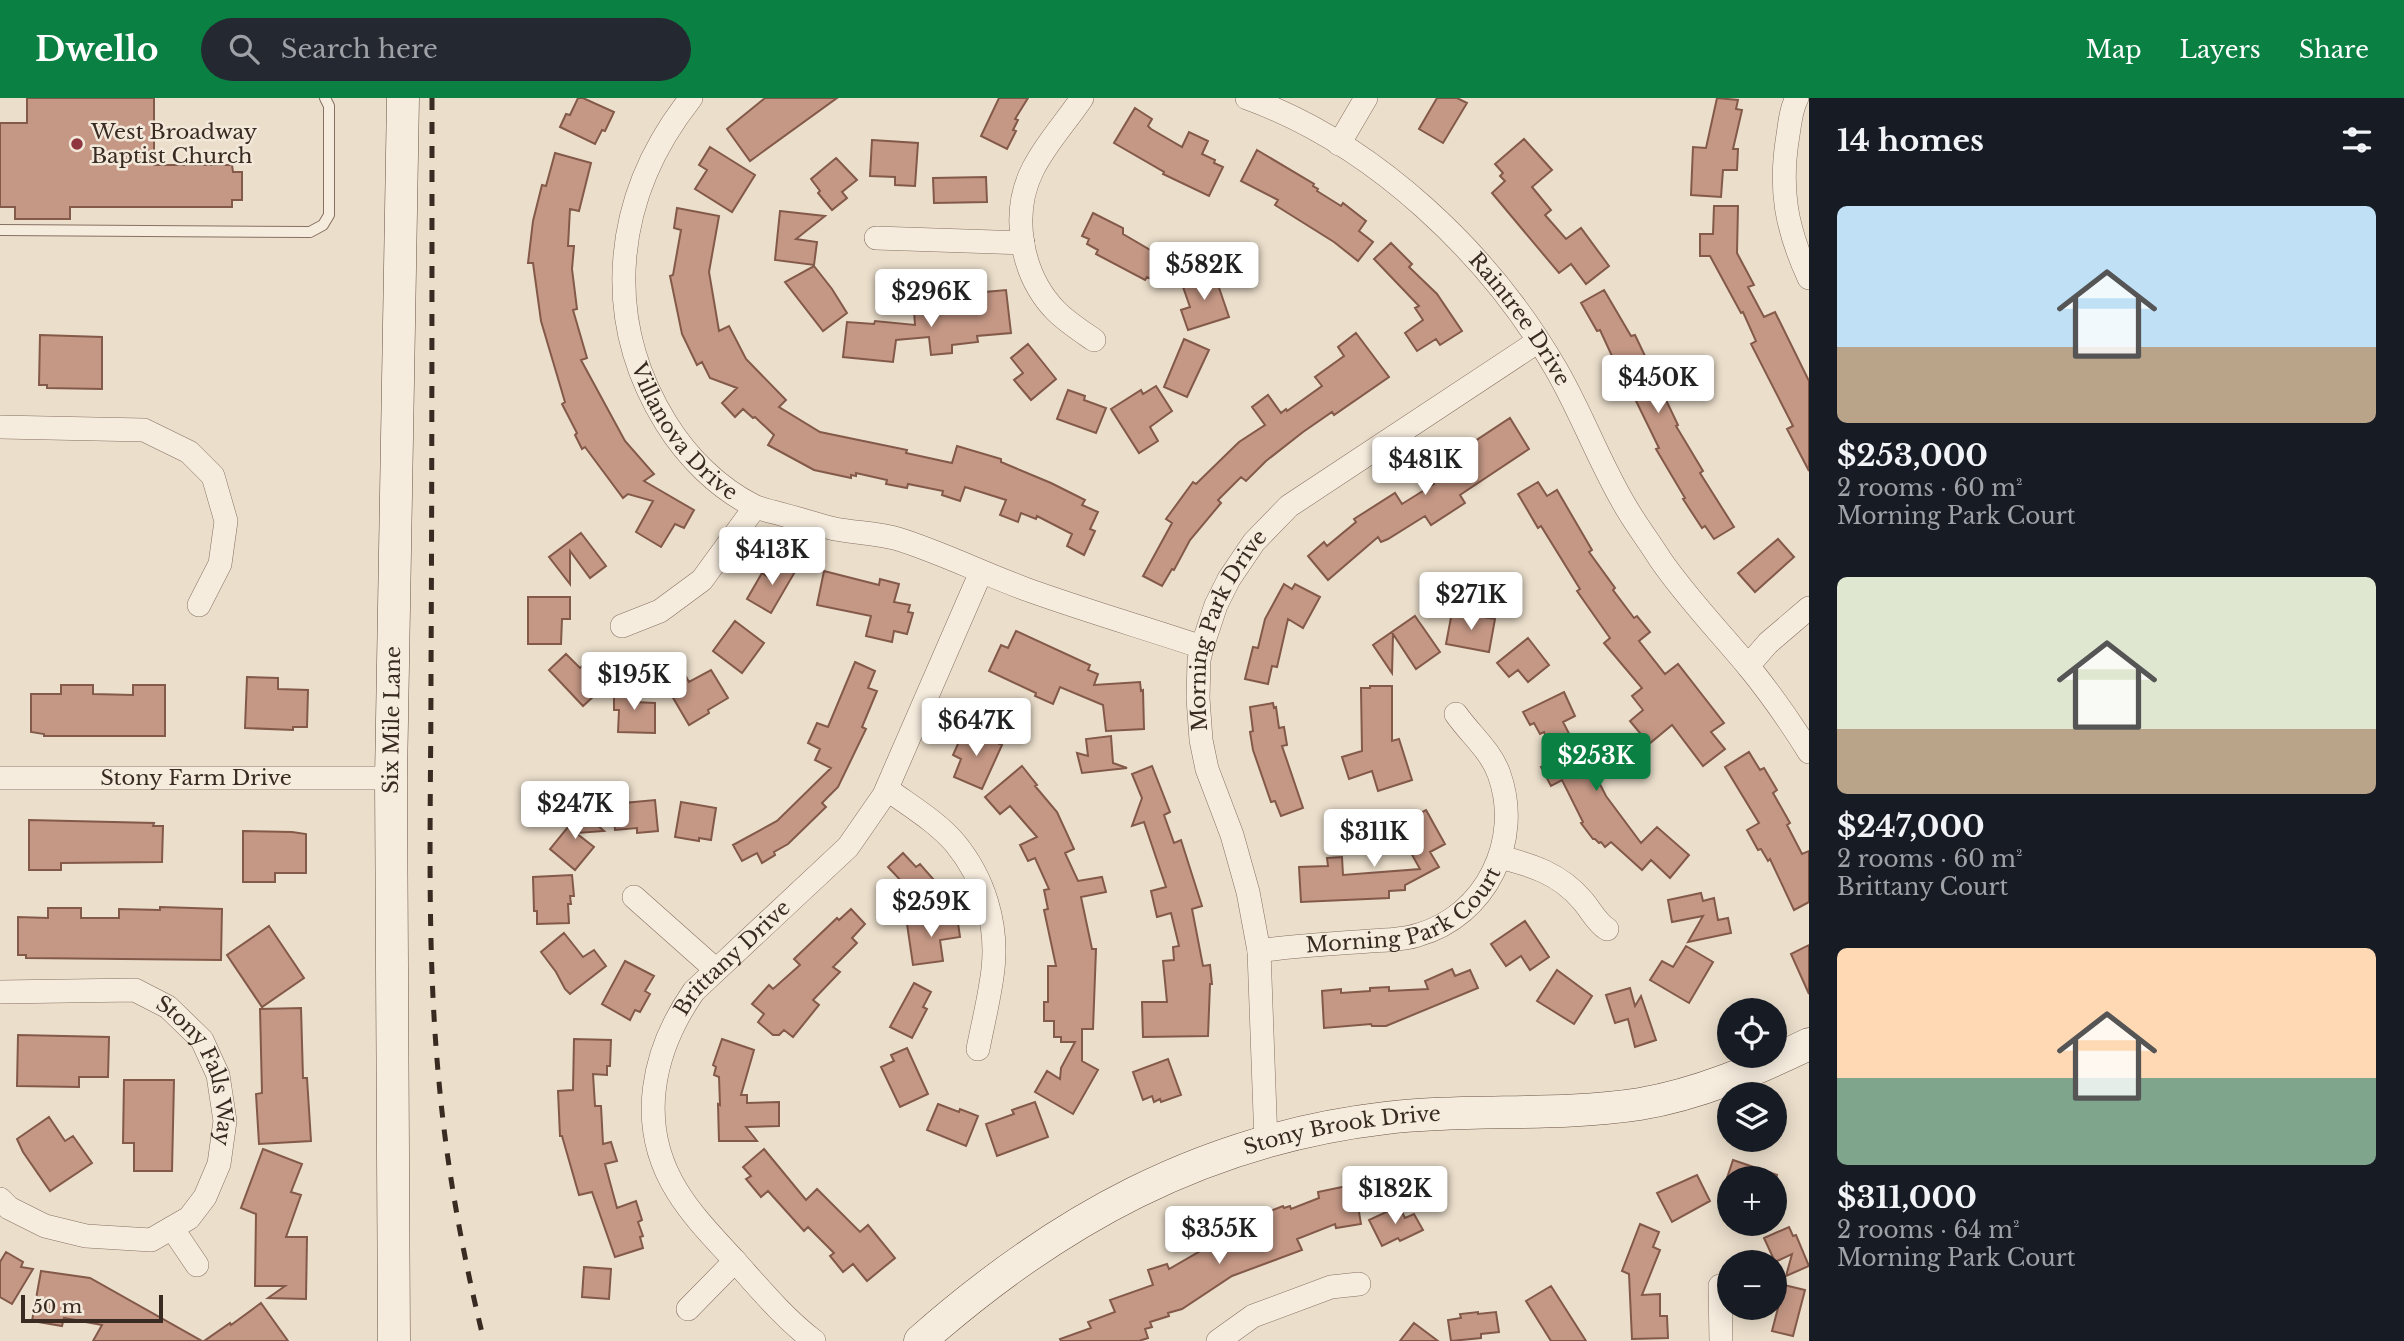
<!DOCTYPE html>
<html lang="en">
<head>
<meta charset="utf-8">
<style>
  :root { --surface:#171b24; --page:#242831; --text:#f1f3f6; --muted:#9ea1a6; --accent:#0b8043 }
  body { margin:0; font-family:"Libre Baskerville",serif; background:var(--page); color:var(--text); height:100vh; display:flex; flex-direction:column; font-size:26px; white-space:nowrap }
  * { box-sizing:border-box; margin:0 }
  p { font-size:23px; color:var(--muted) }
  .icon { flex:none; width:38px; height:38px; fill:none; stroke:currentColor; stroke-width:2; stroke-linecap:round; stroke-linejoin:round }
  .map { position:relative; flex:1; overflow:hidden }
  .panel { display:flex; flex-direction:column; background:var(--surface); width:595px }
  .panel>* { flex:none }
  .buttons { position:absolute; left:1717px; top:900px; display:grid; gap:14px }
  .buttons a { display:grid; place-items:center; width:70px; height:70px; border-radius:50%; background:var(--surface); box-shadow:0 4px 18px #0003; font-size:35px }
  .scale { position:absolute; left:21px; bottom:18px; width:142px; box-sizing:border-box; padding-left:7px; border:4px solid #392b22; border-top:0; font-size:19px; line-height:24px; white-space:nowrap; color:#392b22; -webkit-text-stroke:5px #f3e9da; paint-order:stroke }
  .price { position:absolute; translate:-50% -60px; padding:0 16px; border-radius:7px; background:#fff; color:#222; font-size:23px; line-height:46px; filter:drop-shadow(0 2px 4px #0008) }
  .price::after { content:''; position:absolute; left:50%; top:42px; width:21px; height:16px; margin-left:-10px; background:inherit; clip-path:polygon(0 0,100% 0,50% 100%) }
  .price.on { background:var(--accent); color:#fff }
  ul { padding:0; list-style:none }
  li { display:grid; align-content:center; gap:14px; height:371px; padding:0 28px }
  li span { display:grid; place-items:center; height:217px; border-radius:10px; color:#555 }
  li>.icon { margin-inline-start:auto }
  span .icon { width:126px; height:126px; fill:#fffc; stroke-width:1 }
  li b { font-size:30px }
  h2 { display:flex; justify-content:space-between; align-items:center; height:84px; padding:0 28px; font-size:30px }
  header { display:flex; align-items:center; gap:42px; box-sizing:border-box; height:98px; padding:0 35px; background:var(--accent); color:#fff }
  header strong { font-size:33px }
  nav { display:flex; gap:38px; margin-inline-start:auto; font-size:24px }
  .search { width:490px; height:63px; background:var(--page); display:flex; align-items:center; gap:18px; box-sizing:border-box; padding:0 24px; border-radius:38px; color:var(--muted); font-size:26px }
  main { display:flex; flex:1; min-height:0 }
  .map>svg:first-child { display:block }
</style>
</head>
<body>
<header>
<strong>Dwello</strong>
<div class="search"><svg class="icon" aria-label="search" viewBox="0 0 24 24"><circle cx="10" cy="10" r="6"/><path d="M15 15l6 6"/></svg>Search here</div>
<nav><a>Map</a><a>Layers</a><a>Share</a></nav>
</header>
<main>
<div class="map">
<svg width="1809" height="1243" viewBox="0 0 1809 1243">
  <rect width="100%" height="100%" fill="#ebdecb"/>
  <!-- building -->
  <path fill="#c59885" stroke="#835949" stroke-width="2" d="M27 0H154V67H232L233 74H242V102H232V109H70V121H15V109H0V25H27Z
    M578 0H583L614 14 605 33 602 32 595 46 560 29 566 16 570 17Z
    M765 0H837L750 63 727 31Z
    M999 0H1028L1015 21 1018 22 1013 32 1016 33 1007 51 981 38Z
    M1437 0H1457L1467 5 1443 45 1419 31Z
    M1717 0 1738 2 1736 11 1742 12 1733 51H1738L1737 72H1723L1721 99 1691 97 1693 49 1706 50Z
    M1135 10 1152 21 1148 28 1151 31 1182 49 1189 34 1208 43 1202 56 1215 62 1214 65 1223 69 1209 98 1163 76 1164 74 1114 45Z
    M1524 41 1552 72 1532 89 1551 112 1545 117 1566 141 1581 130 1609 168 1586 186 1571 166 1559 175 1492 95 1505 83 1500 78 1503 75 1495 66Z
    M872 42 918 45 915 88 895 87V79L870 78Z
    M710 49 755 77 732 114 695 91 707 72 699 67Z
    M1257 52 1314 86 1313 88 1318 91 1317 93 1341 108 1343 105 1366 123 1359 133 1373 144 1358 163 1334 144 1275 107 1278 102 1241 83Z
    M555 55 591 65 579 113 570 111 568 148H574L572 171 577 211 573 212 587 260 581 262 625 343 654 376 644 383 694 412 684 430 675 426 661 449 636 434 653 403 628 396 623 400 585 349 582 351 575 337 577 335 562 306 565 304 541 223 533 165H528L533 123 542 87 546 88Z
    M836 60 857 82 842 94 847 100 832 112 818 95 820 93 811 81Z
    M986 79 987 104 934 105 933 80Z
    M1714 108H1738L1737 155 1754 187 1748 189 1764 219 1775 214 1809 283V373L1787 331 1793 328 1751 246 1756 243 1743 214 1741 215 1710 158H1700V136H1713Z
    M677 110 719 118 709 174 719 233 729 228 746 261 786 302 779 309 820 334 907 352 906 355 952 365 957 348 1001 361V364L1051 385 1085 402 1082 407 1098 414 1090 431 1095 433 1084 457 1067 448 1072 436 1037 418 1036 421 1021 415 1018 424 1000 417 1006 402 965 389 960 403 942 397 943 393 908 386 907 390 886 386 887 382 856 375V378L851 377V380L814 372 768 347 774 337 755 319 753 320 743 311 735 319 722 305 737 290 710 280 702 264 697 267 682 236 670 178 673 177 681 132 674 130Z
    M780 113 825 118 796 141 817 144 814 167 775 162Z
    M1093 115 1123 130V136L1169 163 1156 184 1147 179 1145 182 1096 156 1098 152 1087 146 1089 141 1082 138Z
    M1391 145 1412 166 1409 169 1437 196 1462 233 1440 247 1436 241 1417 253 1405 235 1423 222 1415 210 1419 208 1374 161Z
    M814 168 832 191 847 215 823 233 785 184Z
    M1214 175 1229 219 1188 232 1181 212 1190 209 1182 186Z
    M1006 192 1011 235 977 238 978 244 952 247V255L931 257 929 239 896 242 893 264 843 259 847 224 874 226 875 223 915 227 914 213 961 209V204L986 201 985 194Z
    M1604 192 1631 238 1635 237 1678 327 1676 328 1703 373 1700 375 1734 429 1714 441 1705 428 1702 430 1683 401 1685 400 1656 351 1659 350 1619 268 1617 269 1600 232 1597 233 1581 205Z
    M1356 235 1389 279 1334 317 1332 314 1303 334 1266 363 1246 383 1241 379 1218 402 1221 405 1190 442 1174 472 1172 471 1162 488 1143 478 1172 425 1166 421 1193 384 1196 386 1239 344 1265 327 1252 309 1268 297 1281 315 1286 311 1287 313 1322 288 1315 279 1344 258 1338 249Z
    M40 237 102 239V291L47 290V287H39Z
    M1184 241 1209 252 1187 299 1164 289Z
    M1028 246 1056 281 1031 302 1014 282 1023 275 1011 260Z
    M1156 288 1172 313 1150 329 1158 343 1139 355 1111 311 1141 292 1143 296Z
    M1068 292 1085 298 1084 302 1106 310 1096 335 1057 321Z
    M1510 320 1529 351 1460 397 1465 405 1431 427 1425 418 1388 441 1381 444 1378 439 1328 482 1308 458 1324 444 1327 448 1356 424 1354 421 1395 395 1402 406 1434 386 1424 371 1444 359 1446 362Z
    M1538 384 1547 398 1557 392 1592 452 1589 454 1615 490 1613 492 1634 520 1637 518 1650 534 1639 543 1665 576 1678 566 1724 625 1711 634 1725 651 1703 668 1672 627 1649 646 1630 623 1643 612 1632 598 1642 590 1604 545 1610 540 1577 493 1580 491 1541 428 1538 430 1518 396Z
    M581 435 606 468 590 480 570 453V486L549 459Z
    M1778 441 1794 459 1755 494 1738 475Z
    M778 462 796 472 771 515 747 501 762 475 768 479Z
    M824 473 879 487 880 481 899 486 894 504 910 507 908 514 913 515 907 536 894 533 892 544 866 538 871 518 817 507Z
    M1284 486 1292 491 1295 486 1320 499 1303 530 1288 521 1277 569 1272 568 1268 586 1245 581 1253 549 1258 550 1265 521Z
    M528 499H570V521H562L561 546H528Z
    M1452 514 1495 521 1489 554 1446 546Z
    M1415 518 1440 554 1416 571 1393 536 1392 575 1373 547Z
    M735 523 764 545 742 575 713 553Z
    M1016 533 1090 567 1088 572 1098 576 1094 587 1140 584 1141 593 1143 592 1144 631 1106 633 1103 607 1060 589 1053 606 1035 598 1036 595 989 573 1001 547 1008 550Z
    M1528 540 1549 567 1528 584 1518 572 1509 579 1497 565Z
    M566 556 580 570 586 565 606 587 583 608 549 572Z
    M855 564 875 573 868 590 877 593 862 629 866 631 838 689 822 705 826 709 788 746 774 754 775 757 762 765 757 755 742 763 733 747 777 723 831 670 815 662 820 651 808 645 817 625 828 629Z
    M711 572 728 600 708 612 709 615 689 627 665 586 684 575 689 584Z
    M247 579 278 580V591L308 592 307 629H293V632L245 630Z
    M61 587H93V596L133 597V587H165V638H44V636L31 634V596H61Z
    M1370 588H1392V643L1399 641 1412 682 1378 693 1372 673 1349 681 1342 659 1362 653 1361 590H1370Z
    M614 589 635 590V604L655 605V635L618 634 619 612H614Z
    M1564 594 1575 618 1563 624 1577 651 1581 649 1606 698 1641 745 1657 729 1689 757 1670 780 1651 762 1642 772 1611 744 1605 749 1601 744 1599 745 1595 741H1593L1581 725 1583 724 1562 682 1551 688 1541 669 1557 661 1544 634 1540 636 1534 625 1530 627 1523 614Z
    M1273 605 1274 610 1276 609 1279 630 1284 629 1287 647 1282 648 1303 710 1281 718 1275 703 1271 704 1253 652 1250 634 1253 633 1250 609Z
    M965 630 1002 647 982 691 954 679 961 661 953 657Z
    M1111 638 1113 665 1127 670 1082 675 1077 655 1088 658 1086 641Z
    M1749 654 1760 672 1764 670 1777 692 1773 695 1790 725 1787 727 1802 756 1809 753V804L1794 812 1770 761 1768 763 1761 751 1758 752 1747 732 1759 725 1725 669Z
    M1022 668 1037 687 1035 688 1057 714 1074 751 1065 755 1078 783 1102 779 1106 794 1081 799 1092 851H1096L1093 931H1082V963L1098 972 1073 1016 1035 994 1047 973 1060 981 1061 970 1075 944H1061V939H1054V923H1044V904H1048V868H1056L1044 812 1048 811 1044 792 1049 791 1035 760 1028 763 1020 747 1037 739 1010 708 1000 716 985 699Z
    M1152 668 1170 714 1164 717 1174 745 1181 742 1202 808 1192 811 1203 868 1210 867 1212 886H1210L1208 938 1143 939 1142 904H1167L1163 863 1174 862 1173 849 1179 848 1171 815 1157 819 1151 793 1166 789 1144 724 1132 728 1142 700 1132 676Z
    M655 702 658 733 637 735V730L615 732 613 706Z
    M681 704 716 710 711 742 699 740V743L675 739Z
    M1426 712 1445 746 1430 754 1439 769 1405 787V792L1389 793V800L1301 804 1299 769 1328 768 1327 760 1342 759 1343 777 1420 771 1396 728Z
    M581 713 604 733 576 735 594 749 575 772 550 751Z
    M29 722 154 725 153 728H163L162 764 61 765V772H29Z
    M243 733 292 734 306 736V775H275V784H243Z
    M903 755 916 769 920 766 940 789 914 812 897 794 905 787 888 769Z
    M572 777 574 798H570L571 806H568L569 825 537 826V813H534L533 779Z
    M1701 795 1703 803 1714 800 1718 822 1728 820 1731 835 1688 844 1703 818 1672 824 1668 802Z
    M160 809 222 811 221 862 26 860V857H18V819L48 820V810H81V820H119V811L160 812Z
    M851 811 865 826 852 840 857 845 833 869 840 874 813 902 819 907 793 939 784 932 779 937H773L758 924 764 916 752 906 769 887 773 891 800 867 794 861 837 820 839 822Z
    M957 818 960 839 940 842 943 863 913 867 907 826Z
    M1525 823 1549 859 1530 872 1521 858 1506 868 1491 846Z
    M269 828 304 880 262 909 227 857Z
    M564 835 583 859 594 852 606 868 570 896 565 891 556 874 541 854Z
    M1809 847V896L1791 856Z
    M1686 848 1713 864 1689 905 1650 882 1662 863 1673 869Z
    M625 863 654 878 645 893 650 896 640 914 635 912 630 922 602 906Z
    M1452 871 1455 878 1470 872 1478 890 1386 928H1372L1371 926 1324 930 1322 893 1341 891V895L1370 893V890L1389 889V893L1428 891 1425 883Z
    M1557 872 1592 898 1574 926 1537 903Z
    M914 885 931 894 923 909 927 911 912 940 890 929Z
    M1630 890 1635 908 1641 898 1656 942 1635 949 1628 921 1615 925 1606 897Z
    M301 910 303 980H307L311 1043 259 1046 256 996 262 995 260 911Z
    M18 937 109 939 108 979H79V989L17 988Z
    M574 941 611 942 610 968H607V977L593 976 595 1008H601L603 1046 611 1044 617 1063 605 1066 617 1110 636 1103 642 1122 638 1124 643 1138 640 1139 643 1150 615 1159 592 1094 579 1097 562 1038H560L558 993 573 992Z
    M722 941 754 952 741 997H747V1005L779 1004V1028L746 1029 757 1043H719L718 1006 720 1007 719 979 714 977 716 969 713 967Z
    M907 950 928 996 900 1009 881 969 894 963 891 957Z
    M1168 961 1181 997 1161 1004 1160 1001 1154 1004 1152 998 1143 1002 1133 974Z
    M124 982H174L172 1073H134V1045H123Z
    M1035 1004 1048 1039 997 1058 986 1026 1014 1016 1012 1012Z
    M938 1006 959 1014 960 1011 978 1018 966 1048 927 1032Z
    M49 1019 65 1043 73 1038 92 1065 50 1093 23 1054 17 1041Z
    M263 1051 302 1066 291 1094 301 1097 286 1139H307L306 1201 268 1200 285 1188H255L256 1116 241 1110Z
    M764 1051 806 1102 817 1091 860 1134 868 1127 895 1160 867 1183 853 1166 843 1174 830 1158 834 1155 808 1129 804 1133 768 1093 761 1099 746 1081 751 1078 743 1069Z
    M1733 1062 1777 1077 1776 1080H1727Z
    M1697 1077 1710 1103 1672 1124 1657 1095Z
    M1347 1088 1351 1109 1358 1108 1361 1126 1336 1130 1335 1126 1297 1141 1302 1152 1232 1178 1182 1211 1168 1215 1169 1218 1150 1224 1152 1229 1145 1231 1148 1240 1139 1243H1061L1060 1241 1091 1230 1088 1224 1115 1214 1110 1202 1153 1187 1148 1172 1167 1166 1169 1171 1223 1140 1243 1133 1241 1127 1267 1119 1265 1115 1283 1108 1284 1110 1290 1108 1291 1111 1319 1100 1318 1094Z
    M1399 1108 1405 1120 1414 1116 1423 1132 1400 1143 1398 1140 1382 1148 1369 1122Z
    M1640 1126 1659 1134 1653 1149 1660 1152 1642 1197 1660 1196V1218H1667L1668 1240 1632 1241 1629 1176 1622 1173Z
    M1789 1129 1793 1138 1796 1137 1809 1168 1786 1178 1792 1156 1775 1164 1764 1140Z
    M6 1154 23 1164 21 1169 33 1171 12 1206 0 1199V1164Z
    M584 1169 611 1171 609 1201 582 1199Z
    M41 1173 90 1180 202 1243H93L102 1227 64 1220 62 1228 32 1223Z
    M1784 1187 1805 1192 1793 1238 1772 1233Z
    M1551 1188 1586 1243H1551L1526 1203Z
    M261 1205 288 1243H204L230 1225 231 1227Z
    M1478 1214V1216L1496 1214 1499 1234 1481 1236V1240L1451 1243 1448 1222 1461 1220 1460 1216Z
    M1414 1225 1438 1243H1400Z"/>
  <g fill="none" stroke-linecap="round" stroke-linejoin="round">
    <defs>
      <path id="lane" d="M0 132 310 134 323 127 329 117V8L325 0"/>
      <g id="street">
        <path id="s1" d="M691 0C614 97 600 218 666 325 687 359 718 390 754 408 763 412 774 414 784 417 801 421 818 427 835 431 856 435 878 435 898 441 943 455 986 477 1031 493 1087 513 1145 530 1202 549"/>
        <path d="M1082 0C1066 24 1046 45 1033 71 1010 116 1021 177 1056 213 1067 224 1081 233 1094 242"/>
        <path id="s2" d="M1247 0C1374 46 1489 155 1556 271 1581 314 1598 361 1623 404 1634 424 1648 442 1660 461 1686 499 1719 533 1748 568 1770 595 1791 625 1809 654"/>
        <path d="M1797 0C1791 11 1790 24 1788 37 1779 91 1786 130 1809 180"/>
        <path d="M1339 46 1366 0"/>
        <path d="M876 140 1023 145"/>
        <path d="M0 329 144 332 189 354 213 378 226 423 220 466 199 507"/>
        <path d="M622 528 660 513 702 482 755 409"/>
        <path d="M1748 568 1768 545 1809 510"/>
        <path id="s3" d="M0 680H391"/>
        <path d="M887 691C910 708 936 723 955 745 984 780 998 826 993 871 990 898 983 925 978 951"/>
        <path d="M1500 759C1532 767 1560 776 1582 802 1591 812 1596 824 1607 831"/>
        <path d="M634 799 715 871"/>
        <path id="s4" d="M1259 853C1296 847 1333 846 1370 843 1386 842 1403 842 1418 837 1486 818 1523 742 1499 676 1491 653 1470 636 1456 616"/>
        <path id="s5" d="M0 894 135 892 168 909 202 942 218 977 225 1023 219 1066 205 1099 189 1120 151 1142 86 1138 45 1128 9 1110 0 1101"/>
        <path id="s6" d="M1266 1044 1259 853 1248 794 1232 737 1207 671 1201 642 1198 600 1199 562 1202 549 1216 507 1229 481 1254 444 1289 408 1537 244"/>
        <path d="M172 1130 197 1167"/>
        <path d="M1720 1188 1721 1243"/>
        <path d="M688 1211 735 1163"/>
        <path id="s7" d="M814 1243C784 1220 760 1191 735 1163 715 1141 693 1119 677 1093 636 1027 652 953 694 893L848 749 884 697 981 474"/>
        <path d="M1218 1243 1253 1218 1331 1189 1359 1186"/>
      </g>
      <g id="secondary">
        <path id="s8" d="M394 1243 391 680 403 0"/>
        <path id="s9" d="M920 1243C1056 1123 1203 1041 1386 1020 1470 1010 1556 1019 1640 1006 1699 996 1755 972 1809 946"/>
      </g>
    </defs>
    <!-- lane casing -->
    <use href="#lane" stroke="#867061" stroke-width="12"/>
    <!-- street casing -->
    <use href="#street" stroke="#867061" stroke-width="24"/>
    <!-- secondary casing -->
    <use href="#secondary" stroke="#695243" stroke-width="33"/>
    <!-- lane -->
    <use href="#lane" stroke="#f6ecde" stroke-width="10"/>
    <!-- street -->
    <use href="#street" stroke="#f6ecde" stroke-width="23"/>
    <!-- secondary -->
    <use href="#secondary" stroke="#f6ecde" stroke-width="32"/>
    <!-- rail -->
    <path stroke="#392b22" stroke-width="5" stroke-dasharray="12 12" stroke-linecap="butt" d="M432 0C432 192 432 384 431 577 431 712 426 849 439 984 447 1072 463 1158 484 1243"/>
  </g>
  <!-- markers -->
  <circle fill="#903641" stroke="#f3e9da" stroke-width="2.5" cx="77" cy="46" r="7"/>
  <g text-anchor="middle" dominant-baseline="central" stroke-width="5" stroke-linejoin="round" paint-order="stroke">
    <!-- poi labels -->
    <g font-size="21" fill="#392b22" stroke="#f3e9da" text-anchor="start">
      <text x="91" y="34">West Broadway<tspan x="91" dy="24">Baptist Church</tspan></text>
    </g>
    <!-- street labels -->
    <g font-size="21" fill="#392b22" stroke="#f3e9da">
      <text stroke="none"><textPath href="#s2" startOffset="357">Raintree Drive</textPath></text>
      <text stroke="none"><textPath href="#s1" startOffset="366">Villanova Drive</textPath></text>
      <text stroke="none"><textPath href="#s6" startOffset="527">Morning Park Drive</textPath></text>
      <text stroke="none"><textPath href="#s8" startOffset="621">Six Mile Lane</textPath></text>
      <text stroke="none"><textPath href="#s3" startOffset="196">Stony Farm Drive</textPath></text>
      <text stroke="none"><textPath href="#s4" startOffset="156">Morning Park Court</textPath></text>
      <text stroke="none"><textPath href="#s7" startOffset="467">Brittany Drive</textPath></text>
      <text stroke="none"><textPath href="#s5" startOffset="245">Stony Falls Way</textPath></text>
      <text stroke="none"><textPath href="#s9" startOffset="480">Stony Brook Drive</textPath></text>
    </g>
  </g>
</svg>
<div class="buttons">
<a><svg class="icon" aria-label="locate" viewBox="0 0 24 24"><circle cx="12" cy="12" r="6"/><path d="M12 2v4M12 18v4M2 12h4M18 12h4"/></svg></a>
<a><svg class="icon" aria-label="layers" viewBox="0 0 24 24"><path d="M12 4l9 5-9 5-9-5zM3 14l9 5 9-5"/></svg></a>
<a>+</a>
<a>−</a>
</div>
<div class="scale">50 m</div>
<b class="price" style="left:1204px;top:204px">$582K</b>
<b class="price" style="left:931px;top:231px">$296K</b>
<b class="price" style="left:1658px;top:317px">$450K</b>
<b class="price" style="left:1425px;top:399px">$481K</b>
<b class="price" style="left:772px;top:489px">$413K</b>
<b class="price" style="left:1471px;top:534px">$271K</b>
<b class="price" style="left:634px;top:614px">$195K</b>
<b class="price" style="left:976px;top:660px">$647K</b>
<b class="price on" style="left:1596px;top:695px">$253K</b>
<b class="price" style="left:575px;top:743px">$247K</b>
<b class="price" style="left:1374px;top:771px">$311K</b>
<b class="price" style="left:931px;top:841px">$259K</b>
<b class="price" style="left:1395px;top:1128px">$182K</b>
<b class="price" style="left:1219px;top:1168px">$355K</b>
</div>
<section class="panel">
<h2>14 homes<svg class="icon" aria-label="filters" viewBox="0 0 24 24"><path d="M4 7h16M4 17h16"/><circle cx="9" cy="7" r="2"/><circle cx="15" cy="17" r="2"/></svg></h2>
<ul>
<li><span style="background:linear-gradient(#bfe0f5 65%,#b9a48a 0)"><svg class="icon" aria-label="home" viewBox="0 0 24 24"><path d="M3 11l9-7 9 7M6 9v11h12V9"/></svg></span><div><b>$253,000</b><p>2 rooms · 60 m²</p><p>Morning Park Court</p></div></li>
<li><span style="background:linear-gradient(#dfe7d0 70%,#b9a48a 0)"><svg class="icon" aria-label="home" viewBox="0 0 24 24"><path d="M3 11l9-7 9 7M6 9v11h12V9"/></svg></span><div><b>$247,000</b><p>2 rooms · 60 m²</p><p>Brittany Court</p></div></li>
<li><span style="background:linear-gradient(#ffd9b3 60%,#7fa58c 0)"><svg class="icon" aria-label="home" viewBox="0 0 24 24"><path d="M3 11l9-7 9 7M6 9v11h12V9"/></svg></span><div><b>$311,000</b><p>2 rooms · 64 m²</p><p>Morning Park Court</p></div></li>
</ul>
</section>
</main>
</body>
</html>
